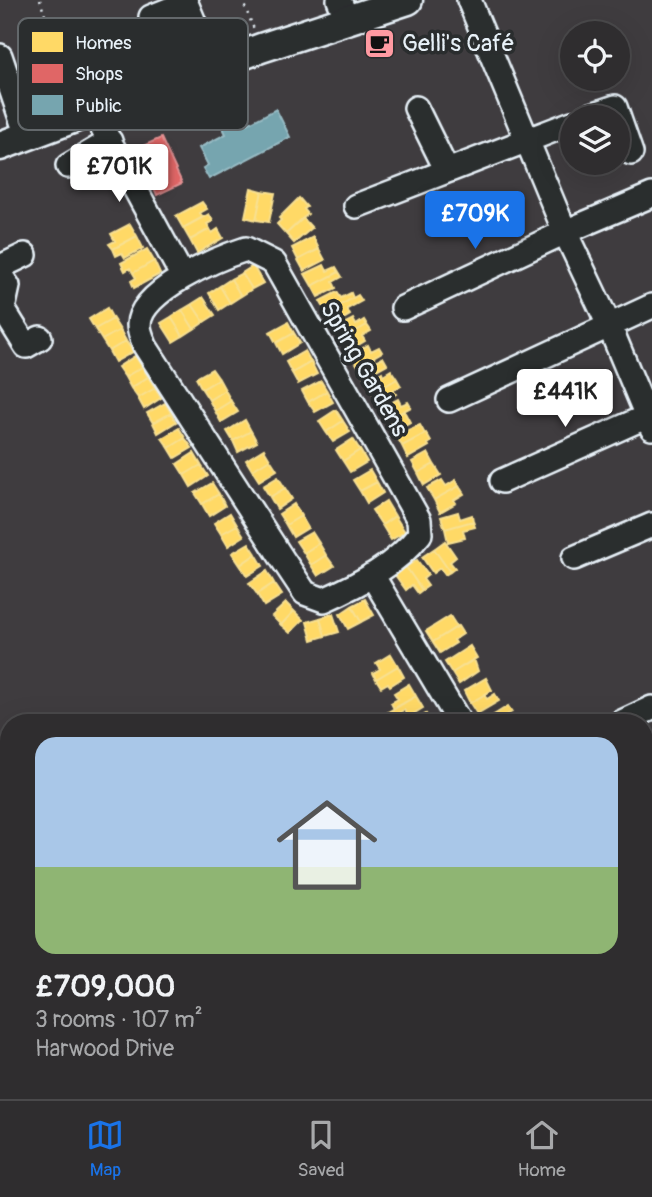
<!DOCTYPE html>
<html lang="en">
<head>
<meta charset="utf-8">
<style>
  :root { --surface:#2f2d2f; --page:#3b393b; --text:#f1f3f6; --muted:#a7a8aa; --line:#4a494b; --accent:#1a73e8 }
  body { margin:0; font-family:Pangolin,sans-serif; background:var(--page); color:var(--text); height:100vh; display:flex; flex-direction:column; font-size:26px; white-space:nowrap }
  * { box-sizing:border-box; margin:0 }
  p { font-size:23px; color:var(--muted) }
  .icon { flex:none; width:38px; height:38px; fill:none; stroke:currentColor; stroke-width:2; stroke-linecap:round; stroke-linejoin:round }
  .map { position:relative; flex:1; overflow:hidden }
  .panel { position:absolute; left:0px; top:714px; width:653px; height:385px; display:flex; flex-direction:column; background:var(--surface); border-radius:28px 28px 0 0; box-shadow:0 7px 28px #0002,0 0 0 2px var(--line) }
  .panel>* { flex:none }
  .fabs { position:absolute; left:560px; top:21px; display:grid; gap:14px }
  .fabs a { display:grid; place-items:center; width:70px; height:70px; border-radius:50%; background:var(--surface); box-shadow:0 7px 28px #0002,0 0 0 2px var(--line); font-size:35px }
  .price { position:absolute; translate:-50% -60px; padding:0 16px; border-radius:7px; background:#fff; color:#222; font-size:23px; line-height:46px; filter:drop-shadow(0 2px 4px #0008) }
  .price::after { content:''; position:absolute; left:50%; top:42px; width:21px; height:16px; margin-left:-10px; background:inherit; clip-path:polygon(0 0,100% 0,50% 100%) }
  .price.active { background:var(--accent); color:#fff }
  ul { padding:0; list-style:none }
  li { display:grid; align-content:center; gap:14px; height:371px; padding:0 35px }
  li span { display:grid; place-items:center; height:217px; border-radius:21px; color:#555 }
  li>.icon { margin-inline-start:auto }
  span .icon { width:126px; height:126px; fill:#fffc; stroke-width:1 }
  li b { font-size:30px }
  .tab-bar { display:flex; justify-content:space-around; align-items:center; height:98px; border-top:2px solid var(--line); background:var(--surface); font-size:19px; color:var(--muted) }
  .tab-bar a { display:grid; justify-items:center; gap:4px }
  .tab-bar .active { color:var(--accent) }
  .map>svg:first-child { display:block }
</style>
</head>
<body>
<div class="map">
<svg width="652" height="1099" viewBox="0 0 652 1099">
  <rect width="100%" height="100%" fill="#3f3c3f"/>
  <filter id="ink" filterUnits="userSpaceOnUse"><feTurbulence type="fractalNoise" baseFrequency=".0143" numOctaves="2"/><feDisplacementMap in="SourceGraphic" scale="14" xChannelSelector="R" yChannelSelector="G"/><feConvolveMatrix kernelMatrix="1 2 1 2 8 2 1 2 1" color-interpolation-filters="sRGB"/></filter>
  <g filter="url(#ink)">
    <!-- homes -->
    <path fill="#ffd966" stroke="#f8e092" stroke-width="2" d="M251 188 262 191 256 220 245 217Z
      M262 191 275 193 269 222 256 220Z
      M299 198 307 207 304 209 308 214 286 234 277 224 281 220 279 218Z
      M202 202 207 209 200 213 203 217 183 228 176 216Z
      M209 214 213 221 207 224 210 229 190 240 183 228Z
      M303 218 312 228 294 243 286 234Z
      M130 224 137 236 113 249 109 244 115 241 111 234Z
      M210 229 212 233 218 229 223 238 197 253 190 240Z
      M137 236 143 248 125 258 122 253 116 256 113 249Z
      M313 237 319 249 298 260 292 248Z
      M147 249 154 261 133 273 130 268 125 271 121 263Z
      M319 249 325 260 304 271 298 260Z
      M154 261 160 274 134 288 131 281 136 278 133 273Z
      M324 265 327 271 336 267 339 272 312 286 305 274Z
      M253 266 263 283 252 289 242 273Z
      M339 272 342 277 333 282 336 288 318 297 312 286Z
      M242 273 252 289 241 296 231 279Z
      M231 279 241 296 230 303 220 286Z
      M220 286 230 303 219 310 209 293Z
      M337 292 341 298 351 293 353 298 327 313 320 301Z
      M358 295 362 301 347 309 350 315 333 325 327 313Z
      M203 297 215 315 204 322 192 304Z
      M192 304 204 322 194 329 182 310Z
      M107 308 113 319 95 329 89 319Z
      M182 310 194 329 183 336 171 317Z
      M171 317 183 336 173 342 161 323Z
      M113 319 120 330 102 340 95 329Z
      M353 319 356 325 364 320 367 325 342 339 336 328Z
      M288 322 294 333 276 343 270 332Z
      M367 325 371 331 362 336 365 341 348 351 342 339Z
      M120 330 126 341 109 351 102 340Z
      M294 333 300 343 282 354 276 343Z
      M126 341 133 352 115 362 109 351Z
      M368 345 371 351 379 347 382 352 358 366 351 355Z
      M305 351 311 362 292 373 286 362Z
      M135 356 142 367 125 377 118 367Z
      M374 357 376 361 383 357 387 364 364 377 358 366Z
      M311 362 317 374 298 384 292 373Z
      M142 367 148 377 131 388 125 377Z
      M212 369 219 379 202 389 196 378Z
      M391 370 397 379 373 393 366 382 382 372 383 375Z
      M148 377 155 388 138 398 131 388Z
      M219 379 225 390 209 400 202 389Z
      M397 379 401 386 393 390 396 394 379 404 373 393Z
      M321 381 327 391 308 402 302 391Z
      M155 388 161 398 144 409 138 398Z
      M225 390 231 401 215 411 209 400Z
      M327 391 333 402 315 412 308 402Z
      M398 399 401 405 408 402 411 407 387 420 381 408Z
      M231 401 238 412 221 422 215 411Z
      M165 403 171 413 153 423 147 413Z
      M336 410 343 421 326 432 319 421Z
      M404 411 410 422 394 431 387 420Z
      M171 413 176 422 158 433 153 423Z
      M245 420 251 431 233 441 227 431Z
      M343 421 350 432 333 442 326 432Z
      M420 425 425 434 402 446 396 435Z
      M179 428 185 438 169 448 162 438Z
      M251 431 257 442 238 452 233 441Z
      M426 433 431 442 428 444 429 446 408 458 402 446Z
      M185 438 192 448 175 458 169 448Z
      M353 439 360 450 343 461 336 450Z
      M264 449 270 459 252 470 246 460Z
      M360 450 367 462 350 472 343 461Z
      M194 453 201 465 184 475 177 464Z
      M428 453 434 464 418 473 412 462Z
      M270 459 277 470 259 481 252 470Z
      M434 464 441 475 424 485 418 473Z
      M201 465 208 476 191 487 184 475Z
      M370 470 377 482 360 491 353 480Z
      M278 477 285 488 270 497 263 486Z
      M442 480 446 486 456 480 459 486 434 500 427 488Z
      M377 482 383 493 367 503 360 491Z
      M212 483 219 494 202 504 195 493Z
      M459 486 464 494 454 500 456 503 440 512 434 500Z
      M285 488 292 499 277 509 270 497Z
      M219 494 225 506 209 516 202 504Z
      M386 501 395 516 382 525 372 510Z
      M294 504 301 516 286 525 279 514Z
      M458 512 460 519 472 515 473 521 445 529 441 517Z
      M230 513 237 525 221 534 214 523Z
      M301 516 308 528 293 537 286 525Z
      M395 516 405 532 391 540 382 525Z
      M473 521 475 527 463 530 465 538 448 542 445 529Z
      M237 525 244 536 228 546 221 534Z
      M312 532 319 543 304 553 296 541Z
      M445 541 456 557 450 562 455 568 450 572 434 549Z
      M249 543 256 554 240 565 232 553Z
      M319 543 326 555 311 565 304 553Z
      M434 549 450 572 445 575 440 568 433 573 422 557Z
      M256 554 263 566 247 576 240 565Z
      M326 555 334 566 318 576 311 565Z
      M417 560 428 575 423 579 428 586 422 590 406 567Z
      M406 567 422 590 418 593 412 585 406 590 395 575Z
      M267 571 274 583 257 594 249 583Z
      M274 583 282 595 264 606 257 594Z
      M365 599 374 615 361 622 352 606Z
      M286 603 294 611 281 625 272 616Z
      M352 606 361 622 348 629 340 614Z
      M294 611 303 620 290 633 281 625Z
      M333 614 339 632 325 636 320 618Z
      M450 616 457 627 433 642 426 631Z
      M320 618 325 636 312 640 307 622Z
      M458 626 463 634 454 640 456 643 440 653 433 642Z
      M470 646 477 658 452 673 445 662Z
      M391 654 398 666 376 679 373 673 380 669 376 663Z
      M474 659 478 671 459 684 452 673Z
      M398 666 404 677 390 686 388 683 381 687 376 679Z
      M486 678 492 690 470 703 464 691Z
      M409 684 416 696 394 709 391 703 398 699 394 693Z
      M495 694 499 701 477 714 470 703 484 695 487 699Z
      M416 696 423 708 408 717 404 710 391 718 388 712Z
      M508 706 512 712 500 719 502 723H481Z
      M426 714 431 723H412Z
      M652 955V980L644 985V960Z
      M518 1090H537L541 1099H522Z
      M543 1090H556L560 1099H541L538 1093Z
      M615 1090H636L616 1099 612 1092Z"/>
    <!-- shops -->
    <path fill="#e06666" stroke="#e29092" stroke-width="2" d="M161 138 182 183 157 195 136 149Z"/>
    <!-- public -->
    <path fill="#76a5af" stroke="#98bcc5" stroke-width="2" d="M235 97 248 124 276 109 290 137 209 179 203 168 208 165 199 148 226 134 213 108Z"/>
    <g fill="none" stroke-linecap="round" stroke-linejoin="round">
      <defs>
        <path id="minor" d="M339 0 347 19
          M469 0 565 232 609 325 652 428
          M0 56 27 136
          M174 80 151 17 186 3 212 66
          M416 108 447 171
          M93 111 183 277
          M586 117 615 107 631 153
          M68 166 110 141
          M356 206 572 123
          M246 249 274 263 419 520 420 534C396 565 360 584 324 600L305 593 283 560 145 346C143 340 139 332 139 325 139 291 218 258 246 249Z
          M0 267 25 255
          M0 275 8 286 3 309 26 346 40 338
          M403 308 565 232 652 195
          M449 400 652 306
          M502 481 652 414
          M574 558 652 525
          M372 575 460 723
          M620 723 652 708
          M644 1045 652 1059"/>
        <path id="major" d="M0 146 261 48 408 0"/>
      </defs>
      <!-- minor casing -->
      <use href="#minor" stroke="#e8f1f8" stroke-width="28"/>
      <!-- major casing -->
      <use href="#major" stroke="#e8f1f8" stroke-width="33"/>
      <!-- path -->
      <path stroke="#e8f1f8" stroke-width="2.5" stroke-dasharray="2 5" stroke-linecap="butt" d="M40 0 71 97
        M242 0 254 29"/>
      <!-- minor -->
      <use href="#minor" stroke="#2a2d2e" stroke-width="23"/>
      <!-- major -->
      <use href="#major" stroke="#2a2d2e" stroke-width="28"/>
    </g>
  </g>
  <!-- icons -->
  <defs>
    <symbol id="cafe-square" viewBox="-11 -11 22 22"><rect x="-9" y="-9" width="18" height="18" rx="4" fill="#ff9aa2" stroke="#2a2d2e"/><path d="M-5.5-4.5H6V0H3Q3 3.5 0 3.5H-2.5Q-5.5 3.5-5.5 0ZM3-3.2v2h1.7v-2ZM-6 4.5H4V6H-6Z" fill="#111"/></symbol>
  </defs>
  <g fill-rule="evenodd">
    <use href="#cafe-square" x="362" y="26" width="35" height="35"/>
  </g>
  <g text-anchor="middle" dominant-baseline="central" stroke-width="7" stroke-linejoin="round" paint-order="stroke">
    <!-- poi labels -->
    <g font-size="24" fill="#e8f1f8" stroke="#2a2d2e" text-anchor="start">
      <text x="402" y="43">Gelli's Café</text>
    </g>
    <!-- street labels -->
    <g font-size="24" fill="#e8f1f8" stroke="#2a2d2e">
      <text transform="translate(364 369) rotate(60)">Spring Gardens</text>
    </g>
  </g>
  <!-- legend -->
  <rect x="18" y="18" width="230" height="112" rx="10" fill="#2a2d2e" stroke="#63686b" stroke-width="2"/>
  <rect x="32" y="32" width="31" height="20" fill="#ffd966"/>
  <rect x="32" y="64" width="31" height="19" fill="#e06666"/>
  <rect x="32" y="95" width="31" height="20" fill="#76a5af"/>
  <g font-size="19" fill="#e8f1f8">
    <text x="75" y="49">Homes</text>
    <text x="75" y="80">Shops</text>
    <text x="75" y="112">Public</text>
  </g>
</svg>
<div class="fabs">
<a><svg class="icon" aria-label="locate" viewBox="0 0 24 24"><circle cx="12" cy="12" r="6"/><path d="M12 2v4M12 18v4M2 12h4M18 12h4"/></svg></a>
<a><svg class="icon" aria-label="layers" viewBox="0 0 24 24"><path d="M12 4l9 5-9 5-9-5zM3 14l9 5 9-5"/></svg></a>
</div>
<b class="price" style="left:119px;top:204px">£701K</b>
<b class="price active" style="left:475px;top:251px">£709K</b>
<b class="price" style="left:565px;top:429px">£441K</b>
<section class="panel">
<ul>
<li><span style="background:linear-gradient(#a9c7e8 60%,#8fb573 0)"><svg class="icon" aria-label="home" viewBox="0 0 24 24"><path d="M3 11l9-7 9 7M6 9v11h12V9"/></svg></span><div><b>£709,000</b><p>3 rooms · 107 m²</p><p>Harwood Drive</p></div></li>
</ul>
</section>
</div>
<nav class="tab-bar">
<a class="active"><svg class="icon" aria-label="map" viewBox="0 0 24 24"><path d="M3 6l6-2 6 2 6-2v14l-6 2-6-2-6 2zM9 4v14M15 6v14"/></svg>Map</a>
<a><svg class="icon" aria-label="saved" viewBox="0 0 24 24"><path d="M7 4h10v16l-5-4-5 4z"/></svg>Saved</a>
<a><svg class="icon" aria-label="home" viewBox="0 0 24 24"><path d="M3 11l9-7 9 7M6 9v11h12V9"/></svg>Home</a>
</nav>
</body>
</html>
